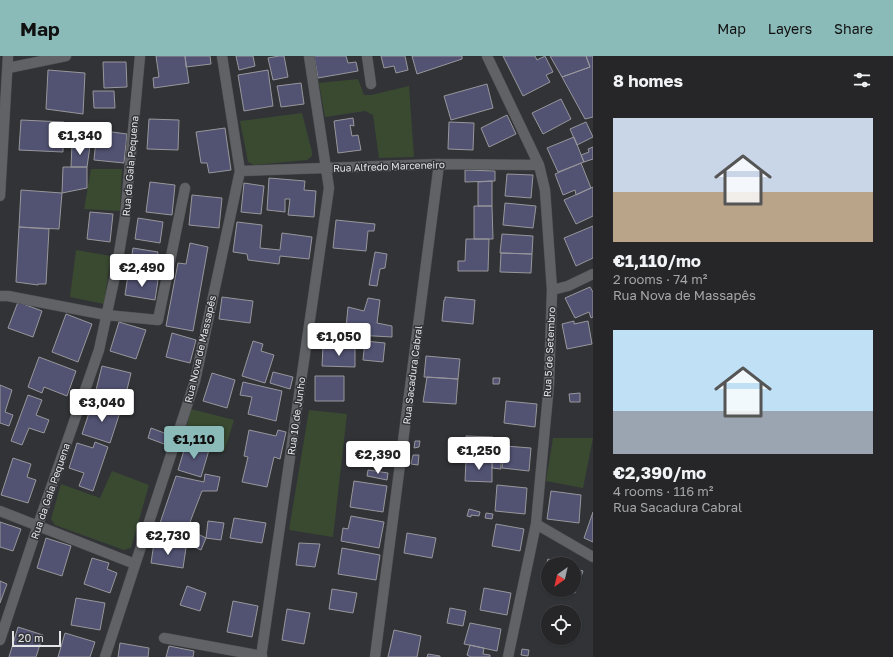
<!DOCTYPE html>
<html lang="en">
<head>
<meta charset="utf-8">
<style>
  :root { --surface:#262629; --page:#323235; --text:#f1f3f6; --muted:#a4a5a8; --line:#424346; --accent:#8bbbb9 }
  body { margin:0; font-family:"Golos Text",sans-serif; background:var(--page); color:var(--text); height:100vh; display:flex; flex-direction:column; font-size:15px; white-space:nowrap }
  * { box-sizing:border-box; margin:0 }
  p { font-size:13px; color:var(--muted) }
  .icon { flex:none; width:22px; height:22px; fill:none; stroke:currentColor; stroke-width:2; stroke-linecap:round; stroke-linejoin:round }
  .map { position:relative; flex:1; overflow:hidden }
  .drawer { display:flex; flex-direction:column; background:var(--surface); width:300px }
  .drawer>* { flex:none }
  .needle { width:26px; rotate:214deg }
  .fabs { position:absolute; left:541px; top:501px; display:grid; gap:8px }
  .fabs a { display:grid; place-items:center; width:40px; height:40px; border-radius:50%; background:var(--surface); box-shadow:0 1px 3px #0004,0 0 0 1px var(--line); font-size:20px }
  .scale { position:absolute; left:12px; bottom:10px; width:49px; box-sizing:border-box; padding-left:4px; border:2px solid #e4e5e7; border-top:0; font-size:11px; line-height:14px; white-space:nowrap; color:#e4e5e7; -webkit-text-stroke:3px #323337; paint-order:stroke }
  .price { position:absolute; translate:-50% -34px; padding:0 9px; border-radius:4px; background:#fff; color:#222; font-size:13px; line-height:26px; filter:drop-shadow(0 1px 2px #0008) }
  .price::after { content:''; position:absolute; left:50%; top:24px; width:12px; height:9px; margin-left:-6px; background:inherit; clip-path:polygon(0 0,100% 0,50% 100%) }
  .price.active { background:var(--accent); color:#111 }
  ul { padding:0; list-style:none }
  li { display:grid; align-content:center; gap:8px; height:212px; padding:0 20px }
  li span { display:grid; place-items:center; height:124px; border-radius:0px; color:#555 }
  li>.icon { margin-inline-start:auto }
  span .icon { width:72px; height:72px; fill:#fffc; stroke-width:1 }
  li b { font-size:17px }
  h2 { display:flex; justify-content:space-between; align-items:center; height:48px; padding:0 20px; font-size:17px }
  header { display:flex; align-items:center; gap:24px; box-sizing:border-box; height:56px; padding:0 20px; background:var(--accent); color:#111 }
  header strong { font-size:19px }
  nav { display:flex; gap:22px; margin-inline-start:auto; font-size:14px }
  main { display:flex; flex:1; min-height:0 }
  .map>svg:first-child { display:block }
</style>
</head>
<body>
<header>
<strong>Map</strong>
<nav><a>Map</a><a>Layers</a><a>Share</a></nav>
</header>
<main>
<div class="map">
<svg width="593" height="601" viewBox="0 0 593 601">
  <rect width="100%" height="100%" fill="#323337"/>
  <!-- green -->
  <path fill="#394a31" d="M358 23 364 39H371L409 30 414 101 379 102 373 59 365 55 325 61 319 27Z
    M302 57 312 96V100L307 104 254 109 248 106 240 65Z
    M91 113H122L120 155 84 153Z
    M76 194 111 200 104 248 70 241Z
    M191 353 234 364 224 396 183 385Z
    M309 354 347 358 333 481 289 474Z
    M553 382H593L583 432 546 425Z
    M112 415 149 429 131 492 124 494 55 469 51 463 61 428 100 442Z"/>
  <!-- building -->
  <path fill="#525373" stroke="#97979b" d="M156 0H185L189 27 154 32 153 22 159 21Z
    M185 0H210L211 8 186 11Z
    M236 0H253L255 10 239 14Z
    M279 0H284L288 21 273 24 268 2Z
    M314 0H346L348 7 356 6 358 15 318 22Z
    M381 0H405L408 14 396 17 394 10 384 12Z
    M412 0H462V3L417 18Z
    M503 0H535L537 4 545 0 553 16 546 19 550 26 523 40Z
    M550 0H586L590 11 562 21Z
    M586 0H593V61L585 63 562 21 590 11Z
    M103 6H126L127 31 104 32Z
    M48 14 85 17 83 58 46 53Z
    M268 14 273 50 244 55 238 19Z
    M301 27 304 48 281 51 277 30Z
    M487 28 493 52 451 64 444 40Z
    M93 35H114L115 52H94Z
    M561 43 571 63 543 78 532 57Z
    M507 59 516 78 489 91 481 72Z
    M353 62 354 70 350 69 352 80 358 79 361 94 338 97 334 65Z
    M149 63 179 64 178 94 147 93Z
    M21 64 64 66 63 96 19 94Z
    M449 66 474 67 473 94 448 93Z
    M586 66 593 81 577 89 570 73Z
    M225 72 231 114 209 117 207 107H201L196 76Z
    M97 74 127 78 124 107 94 104Z
    M574 81 584 106 558 116 547 92Z
    M72 88 90 90 87 111H71Z
    M593 91V103L584 106 581 99 589 96 588 93Z
    M581 107 591 132 576 139 575 134 563 139 555 118Z
    M63 111H87V132L62 137Z
    M465 114 495 115V125L465 126Z
    M507 118 533 119 531 142 505 140Z
    M269 122 305 125 304 134 316 135 314 161 288 159 290 143H285V156L267 154Z
    M492 125V150H478V126Z
    M150 126 175 129 172 159 146 156Z
    M244 127 264 130 261 158 241 156Z
    M593 131V160L576 168 564 144Z
    M21 134 62 137 59 173 19 171Z
    M192 139 222 142 219 172 189 169Z
    M505 147 536 150 533 172 503 169Z
    M474 150H492L493 183H474Z
    M90 156 113 158 110 186 87 183Z
    M138 162 163 166 160 187 135 183Z
    M336 164 375 168 374 175H368L366 195 333 192Z
    M237 166 262 169 260 192 280 194 282 177 312 181 309 203 280 200 279 208 248 204 247 198 233 196Z
    M593 170V202L576 210 564 182Z
    M19 171 49 173 46 228H38V229L16 226Z
    M502 178 533 180 532 198 500 197Z
    M466 183H489L488 215H458V205H465Z
    M190 187 208 191 193 275 166 270 178 207 186 208Z
    M133 192 158 196 155 217 130 213Z
    M375 196 387 198 385 212 380 213 377 230 369 229Z
    M501 197 532 198 531 217 500 216Z
    M128 219 158 224 155 244 125 239Z
    M590 231 593 236V261L591 262 589 256 575 262 565 242Z
    M222 241 253 245 250 267 219 263Z
    M445 241 475 244 473 268 442 265 444 244H445Z
    M368 242 380 244 377 267 392 270V281L338 278 337 271 346 272 348 251 364 255Z
    M18 246 42 255 33 281 8 272Z
    M66 258 92 268 78 306 52 296Z
    M574 265V268L588 265 592 288 567 293 562 268Z
    M119 266 146 274 136 303 110 295Z
    M172 277 196 284 190 307 166 301Z
    M253 285 263 288 261 295 274 299 265 327 242 320Z
    M365 285 385 287 383 306 363 304Z
    M323 290 355 291V311L322 310Z
    M426 300 460 303 458 323 424 321Z
    M39 301 76 315 67 340 44 331 42 337 28 331Z
    M102 310 131 317 125 342 96 334Z
    M273 316 293 321 290 333 270 327Z
    M212 317 235 324 227 352 203 345Z
    M315 320H344V345H315Z
    M427 321 458 323 456 348 423 346Z
    M493 322H500L499 328H493Z
    M243 326 282 335 276 365 248 358 252 341 240 339Z
    M0 329 12 334 5 356 13 359 9 370 0 367Z
    M580 337V346H570L569 338Z
    M28 339 42 344 36 359 49 364 44 377 29 372 22 389 11 385Z
    M506 345 537 348 535 371 504 367Z
    M107 349 121 353 110 387 82 378 91 351 105 355Z
    M151 372 167 378 164 388 148 382Z
    M249 374 276 380 278 374 286 376 280 403 274 401 267 431 242 426 248 401 244 400Z
    M466 380 493 381 492 404 466 403Z
    M415 385H420L419 391 414 392Z
    M95 386 108 391 93 435 79 430 84 417 69 412 77 387 93 392Z
    M186 388 209 394 201 421 178 414Z
    M505 390 531 392 529 415 502 412Z
    M413 399H419L418 409 411 408Z
    M493 401H501V413L492 412Z
    M13 402 31 408 27 421 36 424 28 447 1 439Z
    M466 403 492 404V426L465 425Z
    M368 414 388 417 387 424 367 420Z
    M205 418 220 421 217 435H202L185 479 159 470 176 420 204 426Z
    M354 425 387 430 383 456 350 451Z
    M497 429 527 432 525 458 495 455Z
    M551 435 581 439 579 467 547 463Z
    M469 453 480 456 479 460 471 459V461L467 460Z
    M593 456V486L584 482Z
    M486 457 493 458 492 463 485 462Z
    M351 460 384 466 379 492 341 485 343 472 348 473Z
    M234 462 266 467 262 487 230 482Z
    M208 465 224 467 221 484 206 482Z
    M0 466 21 473 13 495 0 491Z
    M496 468 524 473 520 495 492 490Z
    M192 475 206 482 201 494 188 488Z
    M407 477 436 482 432 502 404 497Z
    M46 482 71 490 62 520 37 512Z
    M154 487 186 492 183 512 151 507Z
    M299 487 320 488 315 511 296 509Z
    M342 492 380 499 376 524 338 518Z
    M92 502 109 507 107 513 117 517 110 537 84 528Z
    M548 503 562 508H548V527L541 525Z
    M574 512 583 515 575 537 567 534H574Z
    M0 525 7 528 0 547Z
    M187 530 206 537 200 555 180 549Z
    M484 532 511 537 507 559 480 554Z
    M332 533 357 537 353 557 329 553Z
    M76 542 105 547 100 574 71 569Z
    M233 545 258 550 252 581 227 576Z
    M450 552 466 555 463 570 447 567Z
    M287 553 310 557 304 588 282 584Z
    M470 567 501 573 497 595 464 588Z
    M18 571 43 579 36 601H9Z
    M394 574 421 580 417 601H388Z
    M65 577 95 586 90 601H58Z
    M120 587 149 592 148 601H118Z
    M470 589 484 592 483 598 490 599V601H471L467 599Z
    M169 590 194 595 193 601H166Z
    M522 593 529 594 528 600 521 599Z
    M428 598 440 600V601H427Z"/>
  <g fill="none" stroke-linecap="round" stroke-linejoin="round">
    <defs>
      <path id="minor" d="M367 0 371 28
        M487 0 539 109 545 134 552 234 549 328 536 468 508 601
        M8 12 66 0
        M240 115 439 108 539 109
        M0 140 8 0
        M552 234 568 230 593 218
        M0 240H8L106 259 158 264 185 132
        M0 455 135 508
        M536 468 593 501
        M164 582 262 600
        M0 584 38 469 99 294 116 215 125 161 140 0
        M105 601 195 325 240 115 222 0
        M261 601 329 132 309 0
        M375 601 439 108"/>
    </defs>
    <!-- minor casing -->
    <use href="#minor" stroke="#4f5052" stroke-width="11"/>
    <!-- minor -->
    <use href="#minor" stroke="#606265" stroke-width="10"/>
  </g>
  <g text-anchor="middle" dominant-baseline="central" stroke-width="3" stroke-linejoin="round" paint-order="stroke">
    <!-- street labels -->
    <g font-size="10" fill="#e4e5e7" stroke="#323337">
      <text transform="translate(130 110) rotate(-85)">Rua da Gaia Pequena</text>
      <text transform="translate(389 110) rotate(-2)">Rua Alfredo Marceneiro</text>
      <text transform="translate(200 293) rotate(-77)">Rua Nova de Massapês</text>
      <text transform="translate(549 296) rotate(-87)">Rua 5 de Setembro</text>
      <text transform="translate(412 319) rotate(-83)">Rua Sacadura Cabral</text>
      <text transform="translate(296 360) rotate(-82)">Rua 10 de Junho</text>
      <text transform="translate(50 435) rotate(-71)">Rua da Gaia Pequena</text>
    </g>
  </g>
</svg>
<div class="fabs">
<a><svg class="needle" viewBox="-14 -14 28 28"><path d="M0-13l5 13h-10z" fill="#e53935"/><path d="M0 13l5-13h-10z" fill="#a4a5a8"/></svg></a>
<a><svg class="icon" aria-label="locate" viewBox="0 0 24 24"><circle cx="12" cy="12" r="6"/><path d="M12 2v4M12 18v4M2 12h4M18 12h4"/></svg></a>
</div>
<div class="scale">20 m</div>
<b class="price" style="left:80px;top:100px">€1,340</b>
<b class="price" style="left:142px;top:232px">€2,490</b>
<b class="price" style="left:339px;top:301px">€1,050</b>
<b class="price" style="left:102px;top:367px">€3,040</b>
<b class="price active" style="left:194px;top:404px">€1,110</b>
<b class="price" style="left:479px;top:415px">€1,250</b>
<b class="price" style="left:378px;top:419px">€2,390</b>
<b class="price" style="left:168px;top:500px">€2,730</b>
</div>
<section class="drawer">
<h2>8 homes<svg class="icon" aria-label="filters" viewBox="0 0 24 24"><path d="M4 7h16M4 17h16"/><circle cx="9" cy="7" r="2"/><circle cx="15" cy="17" r="2"/></svg></h2>
<ul>
<li><span style="background:linear-gradient(#c9d6e8 60%,#b9a48a 0)"><svg class="icon" aria-label="home" viewBox="0 0 24 24"><path d="M3 11l9-7 9 7M6 9v11h12V9"/></svg></span><div><b>€1,110/mo</b><p>2 rooms · 74 m²</p><p>Rua Nova de Massapês</p></div></li>
<li><span style="background:linear-gradient(#bfe0f5 65%,#9aa5b1 0)"><svg class="icon" aria-label="home" viewBox="0 0 24 24"><path d="M3 11l9-7 9 7M6 9v11h12V9"/></svg></span><div><b>€2,390/mo</b><p>4 rooms · 116 m²</p><p>Rua Sacadura Cabral</p></div></li>
</ul>
</section>
</main>
</body>
</html>
